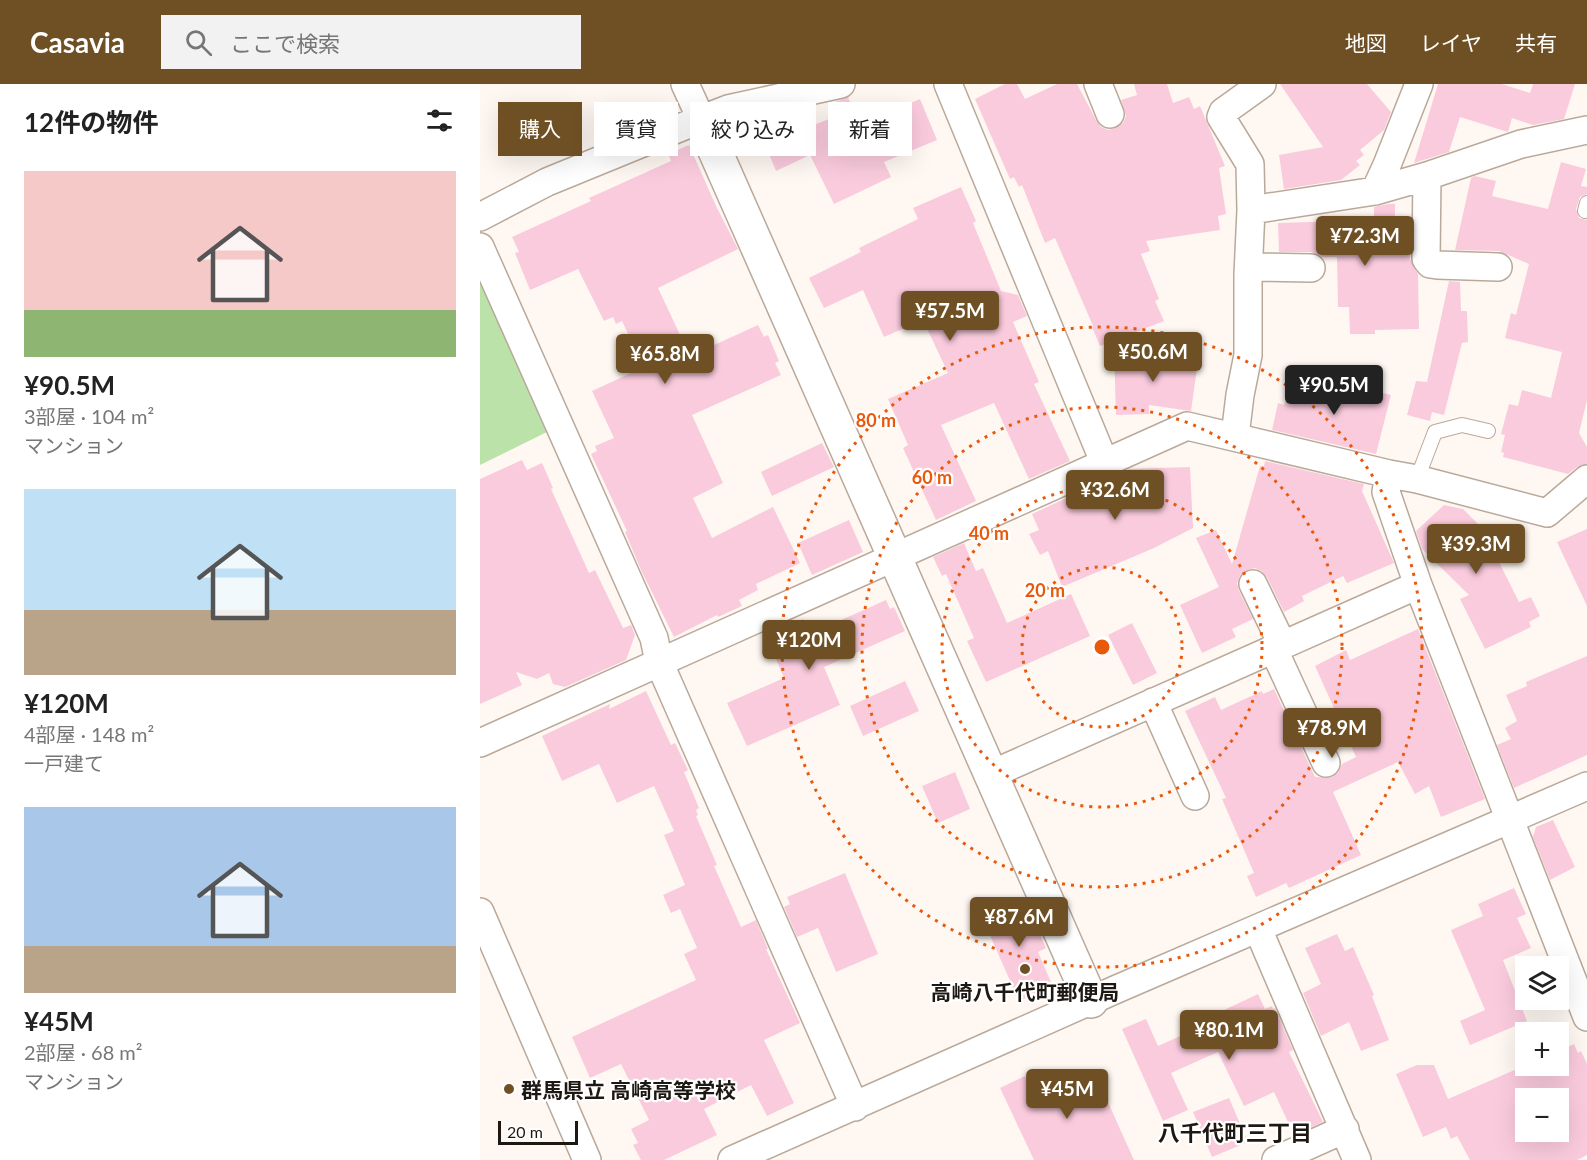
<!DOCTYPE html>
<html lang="ja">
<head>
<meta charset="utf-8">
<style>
  :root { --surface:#fff; --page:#f2f2f2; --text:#222; --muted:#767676; --accent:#6e5024 }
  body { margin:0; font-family:Lato,"Noto Sans JP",sans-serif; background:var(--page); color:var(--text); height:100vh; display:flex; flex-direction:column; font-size:22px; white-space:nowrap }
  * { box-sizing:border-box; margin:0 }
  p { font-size:20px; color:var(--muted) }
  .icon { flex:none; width:33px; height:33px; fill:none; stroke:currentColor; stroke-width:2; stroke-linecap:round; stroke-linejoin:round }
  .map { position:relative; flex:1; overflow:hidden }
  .side { display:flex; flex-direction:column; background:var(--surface); width:480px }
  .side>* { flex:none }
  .banner { position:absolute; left:18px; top:18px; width:570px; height:54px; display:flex; gap:12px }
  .controls { position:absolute; left:1035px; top:872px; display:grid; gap:12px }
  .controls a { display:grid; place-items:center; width:54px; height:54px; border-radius:0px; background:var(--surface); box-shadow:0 6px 24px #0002; font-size:30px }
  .scale { position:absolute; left:18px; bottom:15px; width:80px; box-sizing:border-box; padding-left:6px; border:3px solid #1e1813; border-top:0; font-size:16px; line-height:21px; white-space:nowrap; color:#1e1813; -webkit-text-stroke:4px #fff; paint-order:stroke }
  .price { position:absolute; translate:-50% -51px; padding:0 14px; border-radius:6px; background:var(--accent); color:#fff; font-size:20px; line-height:39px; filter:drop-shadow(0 2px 3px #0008) }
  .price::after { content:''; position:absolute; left:50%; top:36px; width:18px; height:14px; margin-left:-9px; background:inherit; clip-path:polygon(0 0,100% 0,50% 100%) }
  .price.active { background:#222; color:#fff }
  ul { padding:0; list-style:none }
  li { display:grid; align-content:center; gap:12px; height:318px; padding:0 24px }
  li span { display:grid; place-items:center; height:186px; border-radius:0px; color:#555 }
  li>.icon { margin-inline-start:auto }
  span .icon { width:108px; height:108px; fill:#fffc; stroke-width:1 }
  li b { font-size:26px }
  h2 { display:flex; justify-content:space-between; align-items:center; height:72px; padding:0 24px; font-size:26px }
  .chip { padding:0 21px; border-radius:0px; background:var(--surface); box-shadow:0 6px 24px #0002; font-size:21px; line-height:54px }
  .chip.active { background:var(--accent); color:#fff }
  header { display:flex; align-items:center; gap:36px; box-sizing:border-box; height:84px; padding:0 30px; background:var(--accent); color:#fff }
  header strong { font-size:28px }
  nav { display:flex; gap:33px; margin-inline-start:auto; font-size:21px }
  .search { width:420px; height:54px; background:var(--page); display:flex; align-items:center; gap:15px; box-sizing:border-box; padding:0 21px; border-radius:0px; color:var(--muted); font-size:22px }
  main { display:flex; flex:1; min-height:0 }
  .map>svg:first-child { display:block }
</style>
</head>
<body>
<header>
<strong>Casavia</strong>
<div class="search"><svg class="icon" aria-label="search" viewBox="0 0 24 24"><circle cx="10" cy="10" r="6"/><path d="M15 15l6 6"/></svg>ここで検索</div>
<nav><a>地図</a><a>レイヤ</a><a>共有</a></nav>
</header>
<main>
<section class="side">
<h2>12件の物件<svg class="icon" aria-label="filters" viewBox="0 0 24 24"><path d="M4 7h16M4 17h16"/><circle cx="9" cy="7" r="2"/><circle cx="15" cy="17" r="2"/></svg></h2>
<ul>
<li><span style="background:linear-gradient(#f6c9c9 75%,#8fb573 0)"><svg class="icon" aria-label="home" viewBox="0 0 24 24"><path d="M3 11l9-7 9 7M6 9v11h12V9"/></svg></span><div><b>¥90.5M</b><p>3部屋 · 104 m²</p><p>マンション</p></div></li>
<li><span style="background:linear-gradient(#bfe0f5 65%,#b9a48a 0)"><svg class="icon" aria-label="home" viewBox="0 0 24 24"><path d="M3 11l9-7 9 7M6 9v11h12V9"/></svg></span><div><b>¥120M</b><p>4部屋 · 148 m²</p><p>一戸建て</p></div></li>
<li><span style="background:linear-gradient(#a9c7e8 75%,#b9a48a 0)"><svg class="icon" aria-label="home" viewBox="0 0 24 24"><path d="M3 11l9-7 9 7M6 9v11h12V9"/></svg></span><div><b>¥45M</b><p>2部屋 · 68 m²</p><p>マンション</p></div></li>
</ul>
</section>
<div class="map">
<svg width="1107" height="1076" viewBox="0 0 1107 1076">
  <rect width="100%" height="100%" fill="#fff8f2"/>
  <!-- green -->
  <path fill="#bbe3a9" d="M0 188 69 347 0 381Z"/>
  <!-- building -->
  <path fill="#facbdd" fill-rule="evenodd" d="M525 0H537L545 15 577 0H597L616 36 621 43 628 46 636 44 643 39 646 32 641 16 657 11 654 0H687L693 19 709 13 714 25 720 22 745 82 739 84 746 130 738 132 740 146 666 157 670 167 661 170 679 215 675 217 684 237 620 262 612 243 613 242 575 154 565 159 542 101 539 103 534 93 530 95 495 15Z
    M800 0H887L911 28 904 46 880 66 884 71 876 77 880 81 861 96 804 105 799 71 843 63Z
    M958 0H1022L1050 9 1053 0H1095L1084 35 1053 41 1032 34 1028 48 980 33 969 68 934 79Z
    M368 13 379 41 440 15 457 56 404 78 411 93 354 120 330 71 296 87 285 60 354 33 349 20Z
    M209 61 236 122 258 165 178 204 210 272 278 241 284 253 288 251 299 277 295 279 301 291 212 331 243 399 213 414 232 454 293 423 320 479 276 500 278 506 259 516 262 522 238 533 237 531 194 553 161 486 145 448 147 447 111 370 117 367 115 362 134 354 112 307 164 283 142 237 136 240 133 233 124 237 98 185 50 206 35 169 39 168 32 153 111 117 109 114 191 77 188 70Z
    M1081 78 1106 85 1101 102 1107 103V110L1100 113 1096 125 1099 134 1107 136V316L1099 349 1107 363V380L1097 383 1088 390 1023 373 1024 369 1021 368 1025 351 1021 350 1029 320 1038 322 1042 306 1071 314 1082 268 1025 254 1031 229 1036 231 1049 180 1019 167 975 166 991 94 995 92 1016 97 1012 112 1068 125Z
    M481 103 496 137 493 139 521 207 538 211 547 232 533 238 559 298 554 300 590 377 549 395 514 319 461 341 496 417 456 436 423 364 428 361 408 315 468 289 443 236 404 253 383 206 344 224 329 194 381 168 379 164 438 135 433 124Z
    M908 120H915V134H928V142H931L930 175 938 190 939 245 895 246V250H870L869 223H858L857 173H841L831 168H799L798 139 894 136V123Z
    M969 197 980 198 981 227H987L988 258 982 259 964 331 952 328 950 337 927 331 936 297 947 298Z
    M634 266 718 277 711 327 669 321V330L636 331Z
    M811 296 873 311 875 302 911 311 896 370 792 346 798 319 804 321Z
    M342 359 354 383 292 412 281 388Z
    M42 376 47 386 62 379 73 404 71 405 109 489 115 486 143 544 151 541 155 551 146 576 85 603 73 600 69 589 57 595 36 588 42 601 0 620V395Z
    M785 377 884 400 882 407 914 479 867 499 863 492 822 512 824 517 804 528 787 493 782 487 775 484 767 486 760 492 757 499 759 507 773 535 752 545 756 553 722 569 700 521 739 503 716 454 736 446 752 480 780 382H784Z
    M710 383 713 444 674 464 582 503 568 467 560 471 549 450 559 446 552 430 649 385Z
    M964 421 983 425 1002 444 1039 518 1051 513 1060 532 1049 538 1051 543 1005 565 980 515 989 511 942 465 936 447Z
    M369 436 383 468 332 491 318 459Z
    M1107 445V522L1077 458Z
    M484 459 496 487 503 484 527 539 591 510 610 552 506 598 487 557 494 554 466 490 462 492 453 473Z
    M406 516 410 525 414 523 425 547 344 583 360 621 267 662 247 619 304 594 288 556 303 549 301 545 323 535 330 550Z
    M652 539 677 589 653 601 628 551Z
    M938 545 1005 715 961 733 949 702 935 710 918 678 853 708 881 771 809 804 806 799 776 813 767 792 774 789 742 715 746 714 705 627 735 613 741 626 782 607 783 610 794 605 835 693H852L858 689 862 680 876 673 835 582 866 566 870 576Z
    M1107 572V671L1034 704 1017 661 1031 655 1025 644 1037 637 1026 611 1047 602 1046 598Z
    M425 597 439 627 383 652 370 622Z
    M166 607 191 661 195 659 208 686 204 688 219 724 216 726 218 731 216 732 237 781 234 782 261 843 276 836 288 865H286L320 939 284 956 314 1019 287 1032 271 1001 224 1025 237 1051 184 1076H161L153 1061 158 1059 151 1045 169 1036 141 980 110 994 92 953 216 896 204 870 217 864 200 825 191 829 183 811 205 801 184 751 194 747 174 702 137 719 119 680 82 697 62 652 130 620 129 625Z
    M475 688 490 725 458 739 442 702Z
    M1073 736 1095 783 1070 796 1053 753 1056 743Z
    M365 789 398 870 356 888 338 844 317 853 304 823 310 820 307 813Z
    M1034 804 1046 830 1037 834 1051 864 1023 876 1047 937 990 961 980 937 1005 926 971 846 1003 832 998 820Z
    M543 813 566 864 558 868 573 903 539 917 501 831Z
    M857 850 865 867 873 863 894 911 892 912 909 956 881 967 869 938 841 952 823 909 841 900 825 864Z
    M778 910 785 925 792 922 793 925 795 924 813 966 809 968 843 1038 814 1051 794 1008 764 1022 738 968 691 989 708 1026 683 1037 642 945 666 935 678 962 725 941 723 936Z
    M1094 960 1098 969 1101 967 1107 980V1071L1097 1076H990L977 1052 971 1055 966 1043 943 1053 916 990 937 981H954L968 1015 1046 981H1078V967ZM1046 1014H1078V1047H1046Z
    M613 985 654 1076H554L520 1004 545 992 548 997 560 991 567 1006Z
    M749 1014 768 1058 732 1073 713 1028Z"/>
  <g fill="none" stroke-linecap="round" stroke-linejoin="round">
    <defs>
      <path id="service" d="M1105 127 1107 119
        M937 395 955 348 982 341 1008 347"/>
      <path id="minor" d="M205 0 221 35
        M468 0 625 380
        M618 0 630 30
        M947 92 946 175 950 180 957 181 1018 183
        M895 107 907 81 939 0
        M771 126 895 107 947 92 1041 60 1107 46
        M0 133 67 98 199 44 248 25 361 0
        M0 163 174 554 179 578 375 1023
        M769 183 831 184
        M755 352 760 311 768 271V191L771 126 770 80 741 33 743 28 782 0
        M909 390 906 408 938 501 1107 933
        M773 500 802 560
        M793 564 846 679
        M673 618 715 712
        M0 659 707 342 909 390 937 395 1067 429 1107 395
        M512 690 938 501
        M0 828 107 1076
        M778 845 877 1076
        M252 1076 637 905 1107 702
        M796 1076 865 1045"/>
      <path id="tertiary" d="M221 35 611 917"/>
    </defs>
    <!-- service casing -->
    <use href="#service" stroke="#b9a99b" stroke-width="16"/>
    <!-- minor casing -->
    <use href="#minor" stroke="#b9a99b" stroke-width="30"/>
    <!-- tertiary casing -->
    <use href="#tertiary" stroke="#b9a99b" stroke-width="36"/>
    <!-- service -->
    <use href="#service" stroke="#fff" stroke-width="14"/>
    <!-- minor -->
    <use href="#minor" stroke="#fff" stroke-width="27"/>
    <!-- tertiary -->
    <use href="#tertiary" stroke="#fff" stroke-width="33"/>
  </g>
  <!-- distance rings -->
  <g fill="none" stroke="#e8590c" stroke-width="3" stroke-dasharray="3 6">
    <circle cx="622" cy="563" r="80"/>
    <circle cx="622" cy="563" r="160"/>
    <circle cx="622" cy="563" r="240"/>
    <circle cx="622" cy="563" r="320"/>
  </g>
  <!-- markers -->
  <g fill="#6e5024" stroke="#fff" stroke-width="2">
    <circle cx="545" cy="885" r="6"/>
    <circle cx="29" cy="1005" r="6"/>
  </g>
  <g text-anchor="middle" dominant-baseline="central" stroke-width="4.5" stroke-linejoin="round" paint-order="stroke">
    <!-- poi labels -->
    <g font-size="21" font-weight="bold" fill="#1e1813" stroke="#fff">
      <text x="545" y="907">高崎八千代町郵便局</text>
      <text x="41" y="1005" text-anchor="start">群馬県立 高崎高等学校</text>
    </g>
    <!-- neighbourhood labels -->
    <g font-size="22" font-weight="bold" fill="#1e1813" stroke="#fff">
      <text x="755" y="1048">八千代町三丁目</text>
    </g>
  </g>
  <circle cx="622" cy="563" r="9" fill="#e8590c" stroke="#fff" stroke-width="3"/>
  <g font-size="18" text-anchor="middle" font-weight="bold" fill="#e8590c" stroke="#fff" stroke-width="4.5" stroke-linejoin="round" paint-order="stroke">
    <text x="396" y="343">80 m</text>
    <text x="452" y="400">60 m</text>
    <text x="509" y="456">40 m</text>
    <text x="565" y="513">20 m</text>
  </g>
</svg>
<div class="controls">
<a><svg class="icon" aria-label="layers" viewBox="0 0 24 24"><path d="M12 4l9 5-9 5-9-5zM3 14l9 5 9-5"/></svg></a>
<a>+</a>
<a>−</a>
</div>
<div class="scale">20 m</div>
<b class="price" style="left:885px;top:183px">¥72.3M</b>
<b class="price" style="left:470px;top:258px">¥57.5M</b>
<b class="price" style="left:673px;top:299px">¥50.6M</b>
<b class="price" style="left:185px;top:301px">¥65.8M</b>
<b class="price active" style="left:854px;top:332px">¥90.5M</b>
<b class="price" style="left:635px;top:437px">¥32.6M</b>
<b class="price" style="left:996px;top:491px">¥39.3M</b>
<b class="price" style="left:329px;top:587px">¥120M</b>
<b class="price" style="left:852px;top:675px">¥78.9M</b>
<b class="price" style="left:539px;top:864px">¥87.6M</b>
<b class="price" style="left:749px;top:977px">¥80.1M</b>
<b class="price" style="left:587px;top:1036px">¥45M</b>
<div class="banner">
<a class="chip active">購入</a>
<a class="chip">賃貸</a>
<a class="chip">絞り込み</a>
<a class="chip">新着</a>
</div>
</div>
</main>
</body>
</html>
